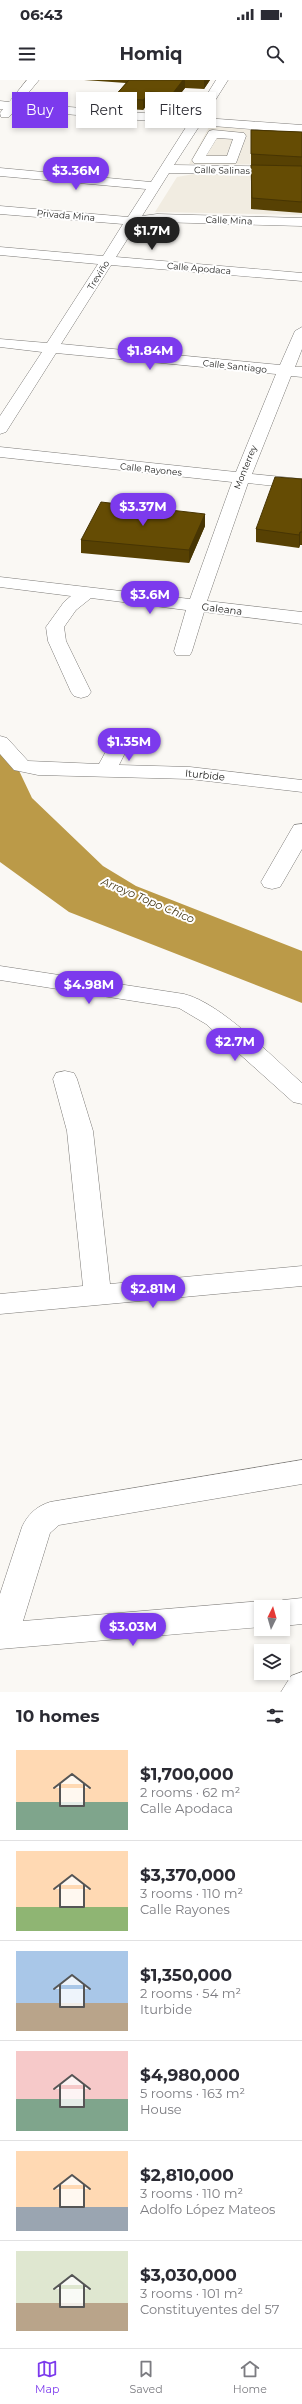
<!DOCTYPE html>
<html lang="en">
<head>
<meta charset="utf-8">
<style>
  :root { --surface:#fff; --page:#f7f7f7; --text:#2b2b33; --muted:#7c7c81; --line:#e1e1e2; --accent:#7c3aed }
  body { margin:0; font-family:Montserrat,sans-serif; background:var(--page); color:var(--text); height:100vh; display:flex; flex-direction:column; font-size:15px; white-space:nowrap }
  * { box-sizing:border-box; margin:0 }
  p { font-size:13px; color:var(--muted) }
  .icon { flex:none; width:22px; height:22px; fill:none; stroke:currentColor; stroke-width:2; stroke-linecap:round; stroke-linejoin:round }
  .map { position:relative; height:1612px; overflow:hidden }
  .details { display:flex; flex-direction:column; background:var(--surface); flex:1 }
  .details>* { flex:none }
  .top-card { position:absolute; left:12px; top:12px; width:278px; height:36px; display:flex; gap:8px }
  .needle { width:26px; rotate:5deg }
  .controls { position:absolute; left:254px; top:1520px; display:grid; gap:8px }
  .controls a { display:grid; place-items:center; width:36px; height:36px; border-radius:0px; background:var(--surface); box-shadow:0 2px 6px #0003; font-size:20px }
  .price { position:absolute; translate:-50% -34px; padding:0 9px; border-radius:14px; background:var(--accent); color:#fff; font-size:13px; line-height:26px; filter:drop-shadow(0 1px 2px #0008) }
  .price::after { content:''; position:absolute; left:50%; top:24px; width:12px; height:9px; margin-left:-6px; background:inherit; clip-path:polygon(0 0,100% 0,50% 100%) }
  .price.selected { background:#222; color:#fff }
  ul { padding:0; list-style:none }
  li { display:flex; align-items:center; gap:12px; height:100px; padding:0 16px }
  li+li { border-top:1px solid var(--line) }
  li span { display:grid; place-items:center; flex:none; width:112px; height:80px; border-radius:0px; color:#555 }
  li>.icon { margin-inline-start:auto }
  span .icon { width:48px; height:48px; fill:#fffc; stroke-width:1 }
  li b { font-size:17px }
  h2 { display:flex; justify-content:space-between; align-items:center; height:48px; padding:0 16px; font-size:17px }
  .chip { padding:0 14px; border-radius:0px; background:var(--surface); box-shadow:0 2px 6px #0003; font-size:14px; line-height:36px }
  .chip.selected { background:var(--accent); color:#fff }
  .status { display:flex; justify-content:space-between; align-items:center; height:28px; padding:0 20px; background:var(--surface); direction:ltr }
  .status svg { height:11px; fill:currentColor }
  header { display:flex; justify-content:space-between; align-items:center; height:52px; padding:0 16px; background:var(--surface); font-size:18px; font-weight:700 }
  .dock { display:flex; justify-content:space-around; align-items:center; height:56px; border-top:1px solid var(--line); background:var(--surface); font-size:11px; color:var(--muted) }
  .dock a { display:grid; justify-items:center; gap:2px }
  .dock .selected { color:var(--accent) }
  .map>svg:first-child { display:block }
</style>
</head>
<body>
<div class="status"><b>06:43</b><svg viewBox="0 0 49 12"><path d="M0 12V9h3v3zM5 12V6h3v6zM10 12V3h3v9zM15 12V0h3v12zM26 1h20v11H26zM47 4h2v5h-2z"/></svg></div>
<header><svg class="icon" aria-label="menu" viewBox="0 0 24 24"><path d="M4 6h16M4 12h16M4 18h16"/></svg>Homiq<svg class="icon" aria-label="search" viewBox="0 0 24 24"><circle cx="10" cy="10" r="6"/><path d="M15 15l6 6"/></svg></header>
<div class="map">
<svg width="302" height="1612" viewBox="0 0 302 1612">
  <rect width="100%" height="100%" fill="#faf8f4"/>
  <!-- built -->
  <path fill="#f1ece1" d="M210 45 302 53V85L189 84Z
    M194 94 302 95V135L155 132 177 97Z"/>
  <!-- water -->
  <path fill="#bb9a48" d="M0 660 13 678 32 718 103 786 136 806 302 871V923L69 832 0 782Z"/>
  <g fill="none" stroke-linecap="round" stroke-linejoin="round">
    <defs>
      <path id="minor" d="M27 0H39L20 23 193 37 216 0H228L204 38 302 45V53L200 45 174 85 302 87V95L169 93 142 136 157 134 302 138V146L157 142 137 144 116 177 302 193V201L111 185 61 264 280 285 295 251 302 247V269L295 287H302V297L291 296 252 394 302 399V409L248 403 207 521 302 532V544L204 532 192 571 190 575H176L174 571 186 530 91 518 76 530 64 547 66 561 91 612 88 616 81 618 74 616 71 612 48 561 46 547 64 522 71 516 0 507V497L190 519 232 402 0 377V367L236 392 276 294 56 273 6 352 0 354V336L42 272 0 267V259L47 263 98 184 0 175V167L103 176 123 144 0 134V126L128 137 146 109 0 96V88L151 102 188 44 15 30 9 37H1L0 33 3 29H0V21L9 22Z
        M213 50 244 53 246 56 236 83H194L192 80 209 51ZM217 58 233 59 227 76H206Z
        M123 651 130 653 133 657 119 685 190 687 302 700V712L190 699 38 695 14 690 0 674V656L7 658 28 681 99 684 116 653Z
        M302 744V769L283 802 280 807 272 809 264 807 261 802 291 750 294 745Z
        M0 886 184 914C221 923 272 977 302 1003V1024L293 1022 206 944 179 928 0 900Z
        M65 991 74 993 77 999 93 1051 110 1204 302 1186V1206L0 1234V1214L83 1206 67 1051 53 999 56 993Z
        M302 1380V1404L59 1445 50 1453 23 1541 261 1521 272 1524 283 1520 302 1518V1544L283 1546V1527H261V1547L0 1569V1514L22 1447C28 1434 37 1426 50 1422Z
        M302 1592V1612H281L291 1596Z"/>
    </defs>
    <!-- minor casing -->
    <use href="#minor" stroke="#7c7a77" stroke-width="1"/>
    <!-- minor -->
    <use href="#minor" fill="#fff" fill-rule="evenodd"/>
  </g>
  <!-- wall -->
  <path fill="#574103" d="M84 0H210L204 9 185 8 173 23 150 21 143 30 113 28V18L126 3Z
    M251 50 302 52V133L251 129V85L274 86 251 85Z
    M302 399V465H300L299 468 256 462V449Z
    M205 434V446L189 483 81 473V460Z"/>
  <!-- shaded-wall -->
  <path fill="#473503" d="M183 0H185V8L173 23V13Z
    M204 0H210L204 9Z
    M150 12V21L143 30V20Z
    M205 434V446L189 483V470Z
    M300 452V465L299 468V455Z"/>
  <!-- building -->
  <path fill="#654c04" stroke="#473503" d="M129 0H183L173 13 150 12 143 20 113 18Z
    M251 50 302 52V77L251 74Z
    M251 85 302 86V122L252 118Z
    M275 397 302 399V452H300L299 455 256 449Z
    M101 422 205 434 189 470 81 460Z"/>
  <g text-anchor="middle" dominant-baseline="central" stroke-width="4" stroke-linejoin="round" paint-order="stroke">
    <!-- far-street labels -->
    <g font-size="9" fill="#232321" stroke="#fff">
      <text transform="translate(222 90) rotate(1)">Calle Salinas</text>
      <text transform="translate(66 135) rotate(5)">Privada Mina</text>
      <text transform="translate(229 140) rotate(2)">Calle Mina</text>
      <text transform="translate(199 188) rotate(5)">Calle Apodaca</text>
      <text transform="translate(98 195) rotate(-58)">Treviño</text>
      <text transform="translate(235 286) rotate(6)">Calle Santiago</text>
      <text transform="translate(245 387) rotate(-68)">Monterrey</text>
      <text transform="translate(151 389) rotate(6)">Calle Rayones</text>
    </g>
    <!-- street labels -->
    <g font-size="10" fill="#232321" stroke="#fff">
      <text transform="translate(222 529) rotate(7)">Galeana</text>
      <text transform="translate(205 695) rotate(6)">Iturbide</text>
    </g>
    <!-- water labels -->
    <g font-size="11" font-style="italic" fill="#423410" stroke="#fff">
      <text transform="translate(148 820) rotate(23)">Arroyo Topo Chico</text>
    </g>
  </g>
</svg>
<div class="controls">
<a><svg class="needle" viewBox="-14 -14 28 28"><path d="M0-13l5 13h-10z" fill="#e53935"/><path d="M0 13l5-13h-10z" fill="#7c7c81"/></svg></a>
<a><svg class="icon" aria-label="layers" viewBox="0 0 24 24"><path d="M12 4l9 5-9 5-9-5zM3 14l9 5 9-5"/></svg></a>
</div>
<b class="price" style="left:76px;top:111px">$3.36M</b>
<b class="price selected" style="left:152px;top:171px">$1.7M</b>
<b class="price" style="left:150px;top:291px">$1.84M</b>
<b class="price" style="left:143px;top:447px">$3.37M</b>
<b class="price" style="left:150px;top:535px">$3.6M</b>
<b class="price" style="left:129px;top:682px">$1.35M</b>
<b class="price" style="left:89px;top:925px">$4.98M</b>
<b class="price" style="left:235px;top:982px">$2.7M</b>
<b class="price" style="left:153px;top:1229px">$2.81M</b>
<b class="price" style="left:133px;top:1567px">$3.03M</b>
<div class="top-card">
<a class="chip selected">Buy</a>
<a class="chip">Rent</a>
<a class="chip">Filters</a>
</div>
</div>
<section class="details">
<h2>10 homes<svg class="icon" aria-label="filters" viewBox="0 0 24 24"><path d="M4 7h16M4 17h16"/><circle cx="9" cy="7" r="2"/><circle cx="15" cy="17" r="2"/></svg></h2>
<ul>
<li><span style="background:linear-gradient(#ffd9b3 65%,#7fa58c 0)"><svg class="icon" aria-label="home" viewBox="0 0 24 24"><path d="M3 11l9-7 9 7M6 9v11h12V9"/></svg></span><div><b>$1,700,000</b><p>2 rooms · 62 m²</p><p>Calle Apodaca</p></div></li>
<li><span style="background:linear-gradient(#ffd9b3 70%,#8fb573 0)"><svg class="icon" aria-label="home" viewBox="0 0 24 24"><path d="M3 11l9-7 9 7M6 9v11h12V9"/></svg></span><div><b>$3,370,000</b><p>3 rooms · 110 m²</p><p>Calle Rayones</p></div></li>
<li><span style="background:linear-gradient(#a9c7e8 65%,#b9a48a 0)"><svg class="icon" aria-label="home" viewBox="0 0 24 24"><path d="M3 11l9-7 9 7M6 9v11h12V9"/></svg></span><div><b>$1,350,000</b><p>2 rooms · 54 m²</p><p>Iturbide</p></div></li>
<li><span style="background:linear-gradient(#f6c9c9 60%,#7fa58c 0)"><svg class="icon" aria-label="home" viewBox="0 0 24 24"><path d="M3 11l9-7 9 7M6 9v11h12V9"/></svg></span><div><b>$4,980,000</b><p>5 rooms · 163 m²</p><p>House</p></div></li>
<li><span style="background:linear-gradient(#ffd9b3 70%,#9aa5b1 0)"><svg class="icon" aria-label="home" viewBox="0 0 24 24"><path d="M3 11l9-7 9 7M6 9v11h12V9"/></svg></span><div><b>$2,810,000</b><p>3 rooms · 110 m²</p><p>Adolfo López Mateos</p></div></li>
<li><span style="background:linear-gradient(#dfe7d0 65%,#b9a48a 0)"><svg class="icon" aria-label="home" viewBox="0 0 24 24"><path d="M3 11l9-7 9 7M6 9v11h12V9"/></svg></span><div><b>$3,030,000</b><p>3 rooms · 101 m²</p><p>Constituyentes del 57</p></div></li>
</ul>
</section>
<nav class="dock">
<a class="selected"><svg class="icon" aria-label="map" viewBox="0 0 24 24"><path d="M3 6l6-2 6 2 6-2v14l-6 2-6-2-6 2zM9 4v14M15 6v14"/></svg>Map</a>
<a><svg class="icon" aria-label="saved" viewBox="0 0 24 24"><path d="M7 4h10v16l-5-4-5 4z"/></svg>Saved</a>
<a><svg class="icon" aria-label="home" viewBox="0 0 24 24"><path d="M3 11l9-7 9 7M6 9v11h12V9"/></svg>Home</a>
</nav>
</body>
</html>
